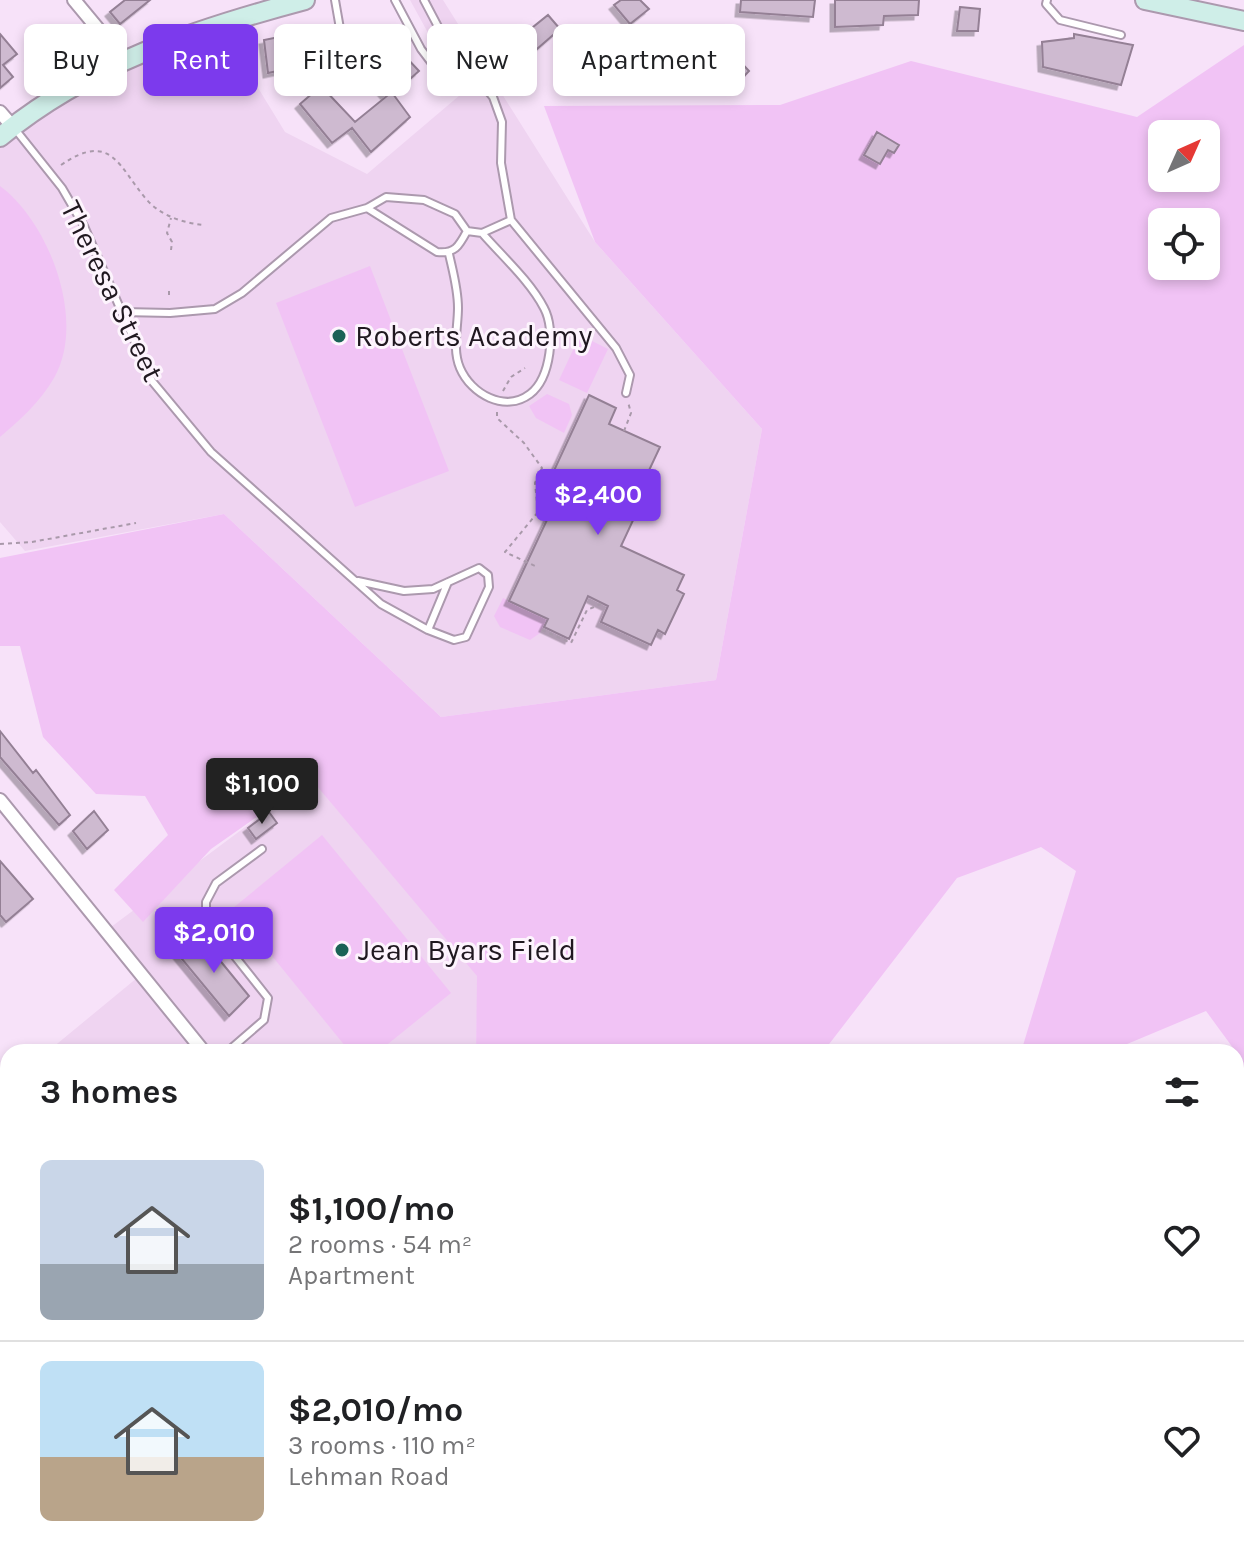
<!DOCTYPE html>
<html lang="en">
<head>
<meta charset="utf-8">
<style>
  :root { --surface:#fff; --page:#f2f2f2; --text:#202124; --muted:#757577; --line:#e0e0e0; --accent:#7c3aed }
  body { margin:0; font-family:Karla,sans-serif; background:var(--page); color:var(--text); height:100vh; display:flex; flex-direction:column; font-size:30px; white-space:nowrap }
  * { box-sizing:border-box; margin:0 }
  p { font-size:26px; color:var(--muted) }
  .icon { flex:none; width:44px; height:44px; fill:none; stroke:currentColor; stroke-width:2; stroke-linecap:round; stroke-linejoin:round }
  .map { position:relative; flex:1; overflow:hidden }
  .side { position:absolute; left:0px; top:1044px; width:1244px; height:514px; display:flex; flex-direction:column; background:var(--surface); border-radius:24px 24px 0 0; box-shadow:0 4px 12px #0003 }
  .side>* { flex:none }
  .top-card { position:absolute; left:24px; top:24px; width:800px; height:72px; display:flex; gap:16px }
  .needle { width:52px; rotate:45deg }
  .controls { position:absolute; left:1148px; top:120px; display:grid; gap:16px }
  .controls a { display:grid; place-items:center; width:72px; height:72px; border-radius:12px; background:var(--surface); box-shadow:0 4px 12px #0003; font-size:40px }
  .price { position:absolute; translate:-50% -68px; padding:0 18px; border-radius:8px; background:var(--accent); color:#fff; font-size:26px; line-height:52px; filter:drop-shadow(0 2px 4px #0008) }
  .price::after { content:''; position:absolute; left:50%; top:48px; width:24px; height:18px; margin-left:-12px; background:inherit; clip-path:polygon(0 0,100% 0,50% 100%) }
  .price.selected { background:#222; color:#fff }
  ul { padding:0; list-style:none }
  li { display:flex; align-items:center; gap:24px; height:200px; padding:0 40px }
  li+li { border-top:2px solid var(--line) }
  li span { display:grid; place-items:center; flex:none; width:224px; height:160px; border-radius:12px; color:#555 }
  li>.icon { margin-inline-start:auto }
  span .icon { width:96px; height:96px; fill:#fffc; stroke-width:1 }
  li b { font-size:34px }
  h2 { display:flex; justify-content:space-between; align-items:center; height:96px; padding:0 40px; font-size:34px }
  .tag { padding:0 28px; border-radius:12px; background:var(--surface); box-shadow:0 4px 12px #0003; font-size:28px; line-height:72px }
  .tag.selected { background:var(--accent); color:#fff }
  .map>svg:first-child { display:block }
</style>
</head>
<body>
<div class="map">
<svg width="1244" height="1557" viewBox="0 0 1244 1557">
  <defs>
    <filter id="shadow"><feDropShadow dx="-4.5" dy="4.5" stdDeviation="0" flood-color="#0004"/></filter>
  </defs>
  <rect width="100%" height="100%" fill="#f7e2f9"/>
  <!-- built -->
  <path fill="#efd4f1" d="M410 0H443L595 242 762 429 716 680 441 717 224 514 25 551 0 522V137L55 97 219 24 285 132 367 174 473 84 427 31Z
    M311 778 478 976 476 1052H56L52 1048 143 973 107 930Z
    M8 1199V1550H278L270 1557H0V1206Z"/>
  <!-- green -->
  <path fill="#f1c3f5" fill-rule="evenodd" d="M1244 45V1070L1236 1052 1206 1011 1108 1052H1021L1076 871 1041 847 957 878 823 1052H476L477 976 311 779 211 849 143 922 114 890 168 835 145 796 96 794 43 737 20 646H0V558L224 514 441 717 716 680 762 429 595 242 544 106 780 105 911 61 1137 117ZM1162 134H1206V178H1162ZM1162 222H1206V266H1162Z
    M0 186C49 222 87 321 54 378 40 402 20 420 0 437Z
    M370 266 449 471 355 507 276 303Z
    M580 335 608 349 587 393 559 380Z
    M547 394 569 404 572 415 564 433 536 418 529 406Z
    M503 598 548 619 540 633 530 640 500 627 494 616Z
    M322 835 451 993 378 1052H350L233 908Z
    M1244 1407V1539L1236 1540V1409Z
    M278 1550H1195L1183 1557H270Z"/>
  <!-- building -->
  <path fill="#cebad0" stroke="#948095" stroke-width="2" filter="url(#shadow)" d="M125 0H150L120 24 110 12Z
    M621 0H640L649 9 630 24 614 5Z
    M741 0H815L813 17 740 12Z
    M835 0H919L918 15 884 16 883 25 835 27Z
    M960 7 980 9 978 31H957Z
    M548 15 560 29 530 55 517 40Z
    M72 27 82 39 68 52 61 50 40 68 30 56 44 44 48 48Z
    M314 30 320 62 268 73 264 40Z
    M0 34 17 54 3 65 13 77 0 88Z
    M1074 34 1133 45 1121 85 1043 67 1042 42 1074 38Z
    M667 42 673 52 684 45 698 66 671 80 662 58 653 60 650 50Z
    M404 55 419 71 393 94 410 117 371 152 352 128 332 143 300 104 321 86 355 122 387 96 373 80Z
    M734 55 749 71 734 87 717 69Z
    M877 132 899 145 894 153 888 150 880 164 864 155Z
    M589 395 616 408 609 424 660 447 636 498 642 501 621 546 684 575 677 590 684 594 665 634 658 630 651 645 601 622 608 606 588 596 569 639 544 627 548 619 509 601 554 505 551 495 558 481 551 477Z
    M0 731 33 773 36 770 70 815 59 825 0 757Z
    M94 811 108 830 87 849 73 831Z
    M269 812 277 823 256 839 248 828Z
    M0 861 33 899 6 922 0 915Z
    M200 936 249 996 229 1016 177 953Z"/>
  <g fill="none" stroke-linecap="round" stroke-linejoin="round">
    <defs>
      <path id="lane" d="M335 0 349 80
        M395 0 421 49 452 90
        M424 0 443 36 493 97 502 122 501 163 511 220 616 348 630 375 626 393
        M1047 0 1046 4 1060 20 1121 35
        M15 129 62 188 84 226 152 381 211 452 381 604 428 630 454 640 466 637 489 587 488 575 479 568 433 589 404 591 358 581
        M467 231 482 233 511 220
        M449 254C453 272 458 289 458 308 458 327 452 349 460 368 471 394 505 413 530 394 551 378 556 330 544 308 530 281 502 256 482 233
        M123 312 170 313 215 309 242 293 331 218 367 208 386 197 424 200 455 214 467 231C459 246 455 254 437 252L367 208
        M428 630 448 582
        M227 1052 264 1020 268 998 206 920V902L216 883 262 849
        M0 1331 8 1330
        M0 1441 8 1442
        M8 1468 3 1480 8 1502
        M163 1550 177 1557
        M224 1557 233 1550"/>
      <path id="street" d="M74 0 123 59
        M0 112 13 127
        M0 800 204 1052
        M0 1148 8 1157
        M1236 1394 1244 1391"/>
      <path id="secondary" d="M1145 0 1244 21
        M0 137C88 64 196 29 305 0"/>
    </defs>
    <!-- lane casing -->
    <use href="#lane" stroke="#ac99ae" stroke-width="10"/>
    <!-- street casing -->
    <use href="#street" stroke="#ac99ae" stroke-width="16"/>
    <!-- secondary casing -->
    <use href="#secondary" stroke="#ac99ae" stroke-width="22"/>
    <!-- path -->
    <path stroke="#a999aa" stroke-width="2" stroke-dasharray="4 4" stroke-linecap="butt" d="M61 165C112 130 119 168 147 200 161 216 184 223 204 225
      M171 250 172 242 167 233 171 218
      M169 295V287
      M503 391 511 377 525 368
      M497 412V418L524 443 542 468 535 483 538 512 505 552 535 566
      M624 431 631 413 628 402
      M538 506 561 517
      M0 544 32 542 136 523
      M542 630 571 643 587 610 603 603
      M122 1550V1557
      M51 1557 52 1550"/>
    <!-- lane -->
    <use href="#lane" stroke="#fff" stroke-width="6"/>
    <!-- street -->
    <use href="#street" stroke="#fff" stroke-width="12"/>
    <!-- secondary -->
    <use href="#secondary" stroke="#cfeee8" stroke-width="18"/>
  </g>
  <!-- markers -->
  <g fill="#1a6256" stroke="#fdf4fd" stroke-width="3">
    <circle cx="339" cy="336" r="8"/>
    <circle cx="342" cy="950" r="8"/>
  </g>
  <g text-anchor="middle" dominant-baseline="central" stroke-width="6" stroke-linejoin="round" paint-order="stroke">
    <!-- street labels -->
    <g font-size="30" fill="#201820" stroke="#fdf4fd">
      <text transform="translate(112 291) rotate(64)">Theresa Street</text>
    </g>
    <!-- poi labels -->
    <g font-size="30" fill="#201820" stroke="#fdf4fd" text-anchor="start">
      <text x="355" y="336">Roberts Academy</text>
      <text x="358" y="950">Jean Byars Field</text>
    </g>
  </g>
</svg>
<div class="controls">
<a><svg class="needle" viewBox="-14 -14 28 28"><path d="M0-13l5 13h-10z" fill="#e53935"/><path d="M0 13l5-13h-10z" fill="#757577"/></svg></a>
<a><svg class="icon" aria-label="locate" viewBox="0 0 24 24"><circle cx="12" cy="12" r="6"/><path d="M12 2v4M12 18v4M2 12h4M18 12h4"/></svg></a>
</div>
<b class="price" style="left:598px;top:537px">$2,400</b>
<b class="price selected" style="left:262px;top:826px">$1,100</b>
<b class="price" style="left:214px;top:975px">$2,010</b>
<div class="top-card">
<a class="tag">Buy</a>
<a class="tag selected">Rent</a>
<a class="tag">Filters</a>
<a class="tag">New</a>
<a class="tag">Apartment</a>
</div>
<section class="side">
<h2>3 homes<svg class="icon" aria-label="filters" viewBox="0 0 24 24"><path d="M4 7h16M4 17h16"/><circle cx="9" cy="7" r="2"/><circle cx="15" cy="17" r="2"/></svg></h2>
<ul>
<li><span style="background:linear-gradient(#c9d6e8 65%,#9aa5b1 0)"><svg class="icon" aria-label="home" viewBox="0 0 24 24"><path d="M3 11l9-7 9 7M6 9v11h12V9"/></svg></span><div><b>$1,100/mo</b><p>2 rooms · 54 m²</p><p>Apartment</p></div><svg class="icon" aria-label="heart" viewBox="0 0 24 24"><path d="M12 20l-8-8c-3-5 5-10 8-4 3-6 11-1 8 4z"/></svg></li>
<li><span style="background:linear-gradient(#bfe0f5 60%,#b9a48a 0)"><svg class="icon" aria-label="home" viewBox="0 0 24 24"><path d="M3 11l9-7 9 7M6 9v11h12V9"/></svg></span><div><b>$2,010/mo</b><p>3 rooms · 110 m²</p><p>Lehman Road</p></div><svg class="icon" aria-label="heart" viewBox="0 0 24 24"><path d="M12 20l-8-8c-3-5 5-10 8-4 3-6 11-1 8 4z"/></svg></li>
</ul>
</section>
</div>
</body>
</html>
